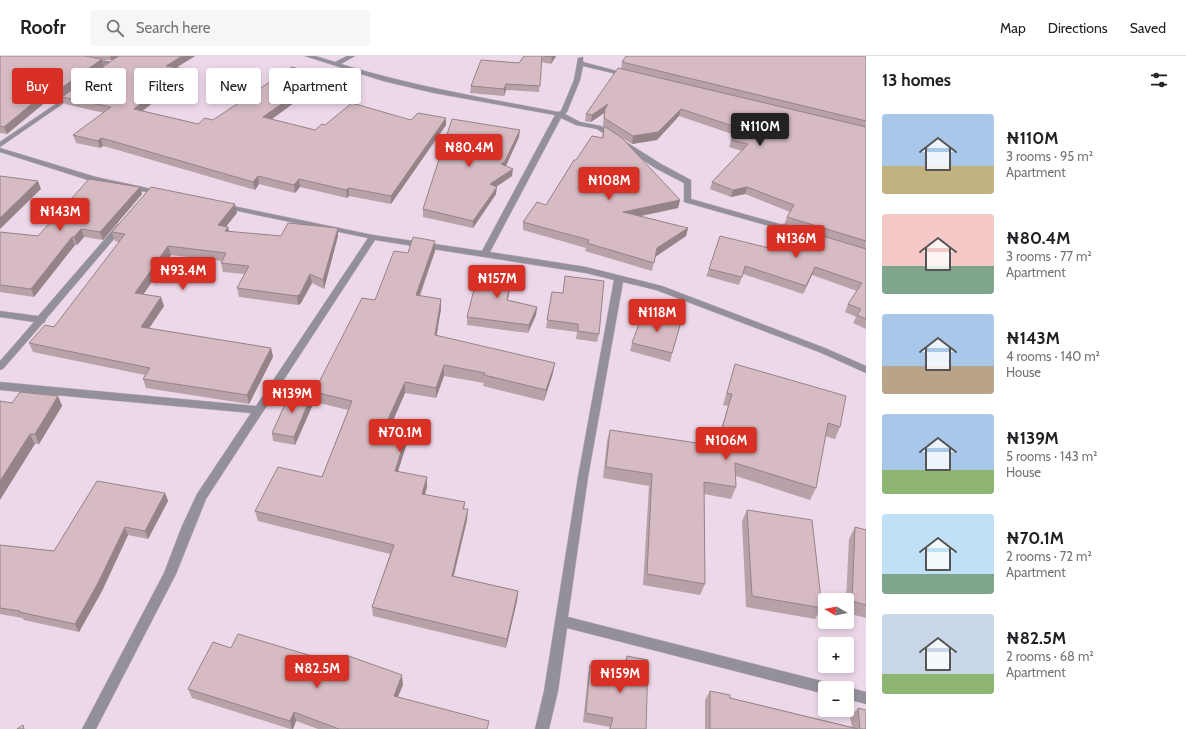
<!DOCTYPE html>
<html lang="en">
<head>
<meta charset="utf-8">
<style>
  :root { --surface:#fff; --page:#f6f6f6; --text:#202124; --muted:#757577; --line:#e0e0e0; --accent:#d93025 }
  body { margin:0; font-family:Cabin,sans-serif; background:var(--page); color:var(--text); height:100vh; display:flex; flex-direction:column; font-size:15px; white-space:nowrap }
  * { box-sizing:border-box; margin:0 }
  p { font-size:13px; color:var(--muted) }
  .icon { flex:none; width:22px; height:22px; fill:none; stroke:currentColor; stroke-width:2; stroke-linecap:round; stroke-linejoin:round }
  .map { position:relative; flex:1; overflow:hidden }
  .details { display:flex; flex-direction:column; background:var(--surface); width:320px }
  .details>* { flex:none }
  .guide { position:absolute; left:12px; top:12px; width:380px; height:36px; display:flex; gap:8px }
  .needle { width:26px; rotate:280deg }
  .controls { position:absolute; left:818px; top:537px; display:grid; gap:8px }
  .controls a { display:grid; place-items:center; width:36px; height:36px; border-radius:4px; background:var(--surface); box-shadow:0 2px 6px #0003; font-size:20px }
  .price { position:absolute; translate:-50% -34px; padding:0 9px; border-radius:4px; background:var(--accent); color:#fff; font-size:13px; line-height:26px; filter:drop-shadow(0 1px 2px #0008) }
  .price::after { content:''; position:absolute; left:50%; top:24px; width:12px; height:9px; margin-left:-6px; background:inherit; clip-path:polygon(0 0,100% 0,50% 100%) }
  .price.selected { background:#222; color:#fff }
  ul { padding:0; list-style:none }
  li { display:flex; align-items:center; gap:12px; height:100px; padding:0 16px }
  li span { display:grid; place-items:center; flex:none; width:112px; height:80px; border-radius:4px; color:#555 }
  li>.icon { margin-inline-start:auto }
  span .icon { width:48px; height:48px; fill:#fffc; stroke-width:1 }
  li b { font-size:17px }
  h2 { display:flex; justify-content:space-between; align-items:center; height:48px; padding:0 16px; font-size:17px }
  .tag { padding:0 14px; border-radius:4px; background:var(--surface); box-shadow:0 2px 6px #0003; font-size:14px; line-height:36px }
  .tag.selected { background:var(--accent); color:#fff }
  header { display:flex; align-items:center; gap:24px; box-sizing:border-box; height:56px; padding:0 20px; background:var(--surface); border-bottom:1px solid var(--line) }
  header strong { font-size:19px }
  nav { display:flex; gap:22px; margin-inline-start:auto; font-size:14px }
  .search { width:280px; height:36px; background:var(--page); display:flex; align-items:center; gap:10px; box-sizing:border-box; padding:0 14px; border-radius:4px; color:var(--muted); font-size:15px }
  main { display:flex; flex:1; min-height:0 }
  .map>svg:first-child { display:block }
</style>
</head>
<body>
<header>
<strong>Roofr</strong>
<div class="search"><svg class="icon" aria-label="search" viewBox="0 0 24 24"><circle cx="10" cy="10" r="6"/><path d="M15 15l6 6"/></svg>Search here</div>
<nav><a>Map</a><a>Directions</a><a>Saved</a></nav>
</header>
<main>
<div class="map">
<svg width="866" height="673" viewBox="0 0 866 673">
  <rect width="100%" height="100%" fill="#edd8e9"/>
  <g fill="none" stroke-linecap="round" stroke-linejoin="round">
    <defs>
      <path id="minor" d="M61 0H76L113 6 116 8 113 10 64 2Z
        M305 0H315L335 6 347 0H355L341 8C412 30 485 42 558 56L561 55 574 24 578 2 583 1V6L632 19 629 21 583 10 580 24 567 56 565 58 580 66 601 70 661 108 691 124V143L797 173 798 175 794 177 684 146V127L655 112 597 73 576 69 561 62 490 196 586 211 662 230 825 292 866 310V317L819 296 656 234 623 226 588 421 568 561 826 626 831 628 833 632H825V638L567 572 558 635 549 673H535L544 635 578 421 614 224 586 217 375 184 206 443 176 518 96 673H82L164 517 182 470 197 438 251 357 0 334V326L256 350 368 182 223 152 219 150 220 148H223L373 179 482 195 555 59 434 37 383 25Z
        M72 37 77 38 0 91V86Z
        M0 92 96 121 161 135 165 137 161 139 91 125 0 96Z
        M118 168H121L125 170 46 263 45 266 43 267 3 313 0 314V305L34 266 0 261V255L38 260Z
        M847 631 866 636V648L847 643V632H843Z"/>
    </defs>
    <!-- minor casing -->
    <use href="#minor" stroke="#c6b4c3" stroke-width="1"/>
    <!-- minor -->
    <use href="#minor" fill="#94909a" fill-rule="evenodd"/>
  </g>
  <!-- wall -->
  <path fill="#b8a1a7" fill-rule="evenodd" d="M0 0H195L176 12 185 13 186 21 142 55 198 68 213 64 321 20V27L271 63 315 74 325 69 446 62V69L391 148 349 140 347 142 300 131 295 137 259 128 255 134 121 95 103 90 100 92 76 87 73 79 104 57 65 48 62 41 56 46 48 44 7 78 0 77ZM103 4H113L104 10Z
    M524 0H556L551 8 541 6 539 36 506 34 504 40 470 37 471 30 519 7Z
    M866 0V273L853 267 856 261 845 256 848 248 857 235 812 219 803 238 743 218 739 229 706 220 709 213 769 192 784 169 787 161 790 156 745 138 731 141 710 133 712 126 742 95 729 91 731 84 735 79 679 60 657 84 632 88 603 70 604 57 591 66 585 65 586 58 621 13 622 6Z
    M604 70 680 144 678 152 641 160 688 172 686 180 655 201 652 215 585 195 586 192 523 174V166L546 149 576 104 602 82Z
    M519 81 506 110 512 120 496 131V138L473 172 423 161V153Z
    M140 131 142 138 103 184 84 181 77 189H75L34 241 0 236V176L38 180Z
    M237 157 226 170 228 171 229 176 281 180 338 172V180L324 233 312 227 301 247 298 249 239 241 237 232 244 218 223 216 221 207 222 205 171 199 143 238 164 250 149 272 271 292 273 301 249 348 146 332 143 323 145 319 33 296 29 287 54 271 119 186 115 185 112 176Z
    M435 195 420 240 441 243V253L436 280 553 317 544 345 483 330 484 327 444 320 436 342 405 337 393 364 410 377 398 415 427 431 425 439 465 446 464 453 467 464 454 520 518 535 517 545 506 592 373 560 372 551 390 498 258 465 255 455 322 421 348 354 315 346 314 336 375 244 408 197Z
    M513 214 512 222 508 244 537 251 536 259 528 277 467 269V261Z
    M552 236 599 278 597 286 576 283 577 276 546 272Z
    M681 266 670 306 630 295 632 287Z
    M735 308 840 371 835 383 825 380 816 432 810 444 736 420V431L731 443 704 438 705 528 700 539 643 529 649 430 603 422 607 385 610 374 716 390 728 350 723 349Z
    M312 338 314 346 295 389 273 385 272 377Z
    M58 340 62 350 39 388H35L12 347Z
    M165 437 168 445 148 483 128 479 102 535 79 576 24 564 22 562 0 558V489L54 495Z
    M747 454 822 552 815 563 746 551 742 465Z
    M855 471 866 474V562L847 557V544H846L849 483Z
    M231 592 403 629 398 641 487 673H318L296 665 293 673H290L192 642 188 633Z
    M627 600 646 673H609L610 671 583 666 588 619 590 609 623 615V610Z
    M710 635 730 642 852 671 850 661 858 652 866 673H705V644Z"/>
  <!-- shaded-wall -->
  <path fill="#968388" d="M110 0H124L111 4Z
    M182 0H195L167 17 166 10Z
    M553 0H556L551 8 552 1Z
    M102 3 104 10 56 46 53 38Z
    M185 13 186 21 136 60 134 53Z
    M321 20V27L264 69 263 61Z
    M506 28V34L504 40V33Z
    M45 37 48 44 7 78 4 71Z
    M608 48 604 57 591 66 592 59Z
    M681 53 679 60 657 84 632 88 633 80Z
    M446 62V69L391 148V140Z
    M520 74 519 81 505 112 501 108Z
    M101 82 103 90 100 92 98 85Z
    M513 113 512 120 490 135V128Z
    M258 120 259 128 255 134 253 126Z
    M299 123 300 131 295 137 294 129Z
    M38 125 41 133 0 173V162Z
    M140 131 142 138 103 184 100 176Z
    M497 131 496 138 473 172V165Z
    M747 131 745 138 731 141 733 134Z
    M349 132V140L347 142 346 134Z
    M680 144 678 152 621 164 623 156Z
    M235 148 237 157 220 178 218 169Z
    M228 171 230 179 225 175Z
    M338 172V180L324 233 323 224Z
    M688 172 686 180 655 201 657 192Z
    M81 173 84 181 77 189 74 181Z
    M72 181 75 189 34 241 31 233Z
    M435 185V195L416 249V239Z
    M168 190 171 199 138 246 135 237Z
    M815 211 812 219 803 238 806 230Z
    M513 214 512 222 506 252 507 244Z
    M310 218 312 227 301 247 298 249 297 240Z
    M161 241 164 250 144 280 141 271Z
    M441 243V253L435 290V279Z
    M537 251 536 259 528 277 529 269Z
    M271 292 273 301 249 348 247 339Z
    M555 307 553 317 544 345 546 334Z
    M444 309V320L436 342V332Z
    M405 326V337L389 374 388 363Z
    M312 338 314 346 295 389 294 381Z
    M58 340 62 350 39 388 35 378Z
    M410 367V377L395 425V415Z
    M30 378 35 388 0 444V425Z
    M427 421V431L422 449V438Z
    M165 437 168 445 148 483 145 475Z
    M468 453 467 464 451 530 452 520Z
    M125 471 128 479 102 535 79 576 75 568Z
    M518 535 517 545 506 592 507 583Z
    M402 619 403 629 394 649V640Z
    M294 656 296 665 293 673H292L290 665Z"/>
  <!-- building -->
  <path fill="#d6bbc2" stroke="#968388" d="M0 0H85L102 3 53 38 45 37 4 71 0 70Z
    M119 0H182L166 10 185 13 134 53 198 68 205 62 213 64 292 11 321 20 263 61 315 74 322 68 325 69 352 47 411 64 418 57 446 62 391 140 349 132 346 134 299 123 294 129 258 120 253 126 119 87 101 82 98 85 73 79 111 51 62 41 114 3Z
    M524 0H542L540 30 506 28 504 33 471 30 481 4 519 7Z
    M544 0H553L552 1Z
    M626 0H866V65L622 6Z
    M618 12 866 71V185L787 161 794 149 747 131 733 134 712 126 748 88 731 84 739 72 681 53 658 76 633 80 604 62 605 53 608 48 592 59 586 58Z
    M452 63 520 74 505 105 501 108 513 113 490 128 497 131 473 165 423 153Z
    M604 70 622 82 680 144 623 156 688 172 657 192 654 207 587 187 589 184 523 166 537 146 546 149 574 104H576L592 80 603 82Z
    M0 120 38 125 0 162Z
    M89 123 140 131 100 176 81 173 74 181H72L31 233 0 229V176L38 180Z
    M151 131 235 148 218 169 228 171 225 175 281 180 288 167 338 172 323 224 310 218 300 238 297 240 237 232 249 210 221 207 226 197 168 190 135 237 161 241 141 271 271 292 247 339 143 323 150 312 29 287 45 269 54 271 125 178 112 176Z
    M783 168 866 193V263L857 259 861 253 848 248 862 227 815 211 806 230 745 210 742 221 709 213 720 180 769 192Z
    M413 181 435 185 416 239 441 243 435 279 555 307 546 334 484 319 485 317 444 309 436 332 405 326 388 363 410 367 395 415 427 421 422 438 465 446 463 453H468L452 520 518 535 507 583 372 551 394 489 255 455 278 411 322 421 352 345 314 336 362 242 375 244 394 195 408 197Z
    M480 210 513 214 507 244 537 251 529 269 467 261Z
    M565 220 604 225 599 278 578 275V268L547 264 552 236 563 237Z
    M643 257 681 266 672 297 632 287Z
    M735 308 846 340 840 371 828 367 816 432 735 407 736 431 704 426 705 528 647 518 652 418 606 411 610 374 717 390 732 338 727 337Z
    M291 335 312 338 294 381 272 377Z
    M20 336 58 340 35 378H30L0 425V345L12 347Z
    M97 425 165 437 145 475 125 471 98 527 75 568 19 556 20 555 0 552V489L54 495Z
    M747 454 812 464 822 552 752 540Z
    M855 471 866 474V549L852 545Z
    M238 578 342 609 346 599 402 619 394 640 489 665 487 673H339L294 656 290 665 188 633 213 586 231 592Z
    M627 600 648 604 646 673H610L613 662 586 657 590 609 625 616Z
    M710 635 730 639V642L858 673H710Z
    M858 652 866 654V673H860Z
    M23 669 24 673H17Z"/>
</svg>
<div class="controls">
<a><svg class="needle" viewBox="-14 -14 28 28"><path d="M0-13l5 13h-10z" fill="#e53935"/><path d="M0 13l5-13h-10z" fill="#757577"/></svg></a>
<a>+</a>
<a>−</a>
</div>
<b class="price selected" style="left:760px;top:91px">₦110M</b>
<b class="price" style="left:469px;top:112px">₦80.4M</b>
<b class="price" style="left:609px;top:145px">₦108M</b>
<b class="price" style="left:60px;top:176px">₦143M</b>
<b class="price" style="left:796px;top:203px">₦136M</b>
<b class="price" style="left:183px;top:235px">₦93.4M</b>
<b class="price" style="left:497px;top:243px">₦157M</b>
<b class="price" style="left:657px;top:277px">₦118M</b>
<b class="price" style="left:292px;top:358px">₦139M</b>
<b class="price" style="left:400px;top:397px">₦70.1M</b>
<b class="price" style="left:726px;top:405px">₦106M</b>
<b class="price" style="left:317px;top:633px">₦82.5M</b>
<b class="price" style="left:620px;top:638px">₦159M</b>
<div class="guide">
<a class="tag selected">Buy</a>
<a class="tag">Rent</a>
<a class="tag">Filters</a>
<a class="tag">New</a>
<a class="tag">Apartment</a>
</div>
</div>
<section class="details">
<h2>13 homes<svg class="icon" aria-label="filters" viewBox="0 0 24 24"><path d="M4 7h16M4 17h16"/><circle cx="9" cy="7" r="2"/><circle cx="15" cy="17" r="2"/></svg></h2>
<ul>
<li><span style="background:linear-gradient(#a9c7e8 65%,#c2b280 0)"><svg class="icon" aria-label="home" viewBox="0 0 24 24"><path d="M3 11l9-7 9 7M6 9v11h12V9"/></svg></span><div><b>₦110M</b><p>3 rooms · 95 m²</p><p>Apartment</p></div></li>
<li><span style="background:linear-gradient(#f6c9c9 65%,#7fa58c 0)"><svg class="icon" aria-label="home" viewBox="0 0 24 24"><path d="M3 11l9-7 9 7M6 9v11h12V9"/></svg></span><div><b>₦80.4M</b><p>3 rooms · 77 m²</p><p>Apartment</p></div></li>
<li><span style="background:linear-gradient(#a9c7e8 65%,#b9a48a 0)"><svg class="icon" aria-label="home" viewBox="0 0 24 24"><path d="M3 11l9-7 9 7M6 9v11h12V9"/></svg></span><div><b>₦143M</b><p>4 rooms · 140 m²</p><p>House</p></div></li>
<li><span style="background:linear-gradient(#a9c7e8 70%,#8fb573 0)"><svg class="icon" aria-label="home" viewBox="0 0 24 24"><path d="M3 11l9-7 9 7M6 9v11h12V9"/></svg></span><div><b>₦139M</b><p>5 rooms · 143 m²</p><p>House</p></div></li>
<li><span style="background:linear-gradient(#bfe0f5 75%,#7fa58c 0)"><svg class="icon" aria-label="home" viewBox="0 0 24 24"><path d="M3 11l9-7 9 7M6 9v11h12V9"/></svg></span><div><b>₦70.1M</b><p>2 rooms · 72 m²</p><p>Apartment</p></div></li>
<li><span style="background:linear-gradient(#c9d6e8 75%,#8fb573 0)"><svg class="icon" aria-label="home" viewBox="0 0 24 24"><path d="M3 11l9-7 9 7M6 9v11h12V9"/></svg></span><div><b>₦82.5M</b><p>2 rooms · 68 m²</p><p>Apartment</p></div></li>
</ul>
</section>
</main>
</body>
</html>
